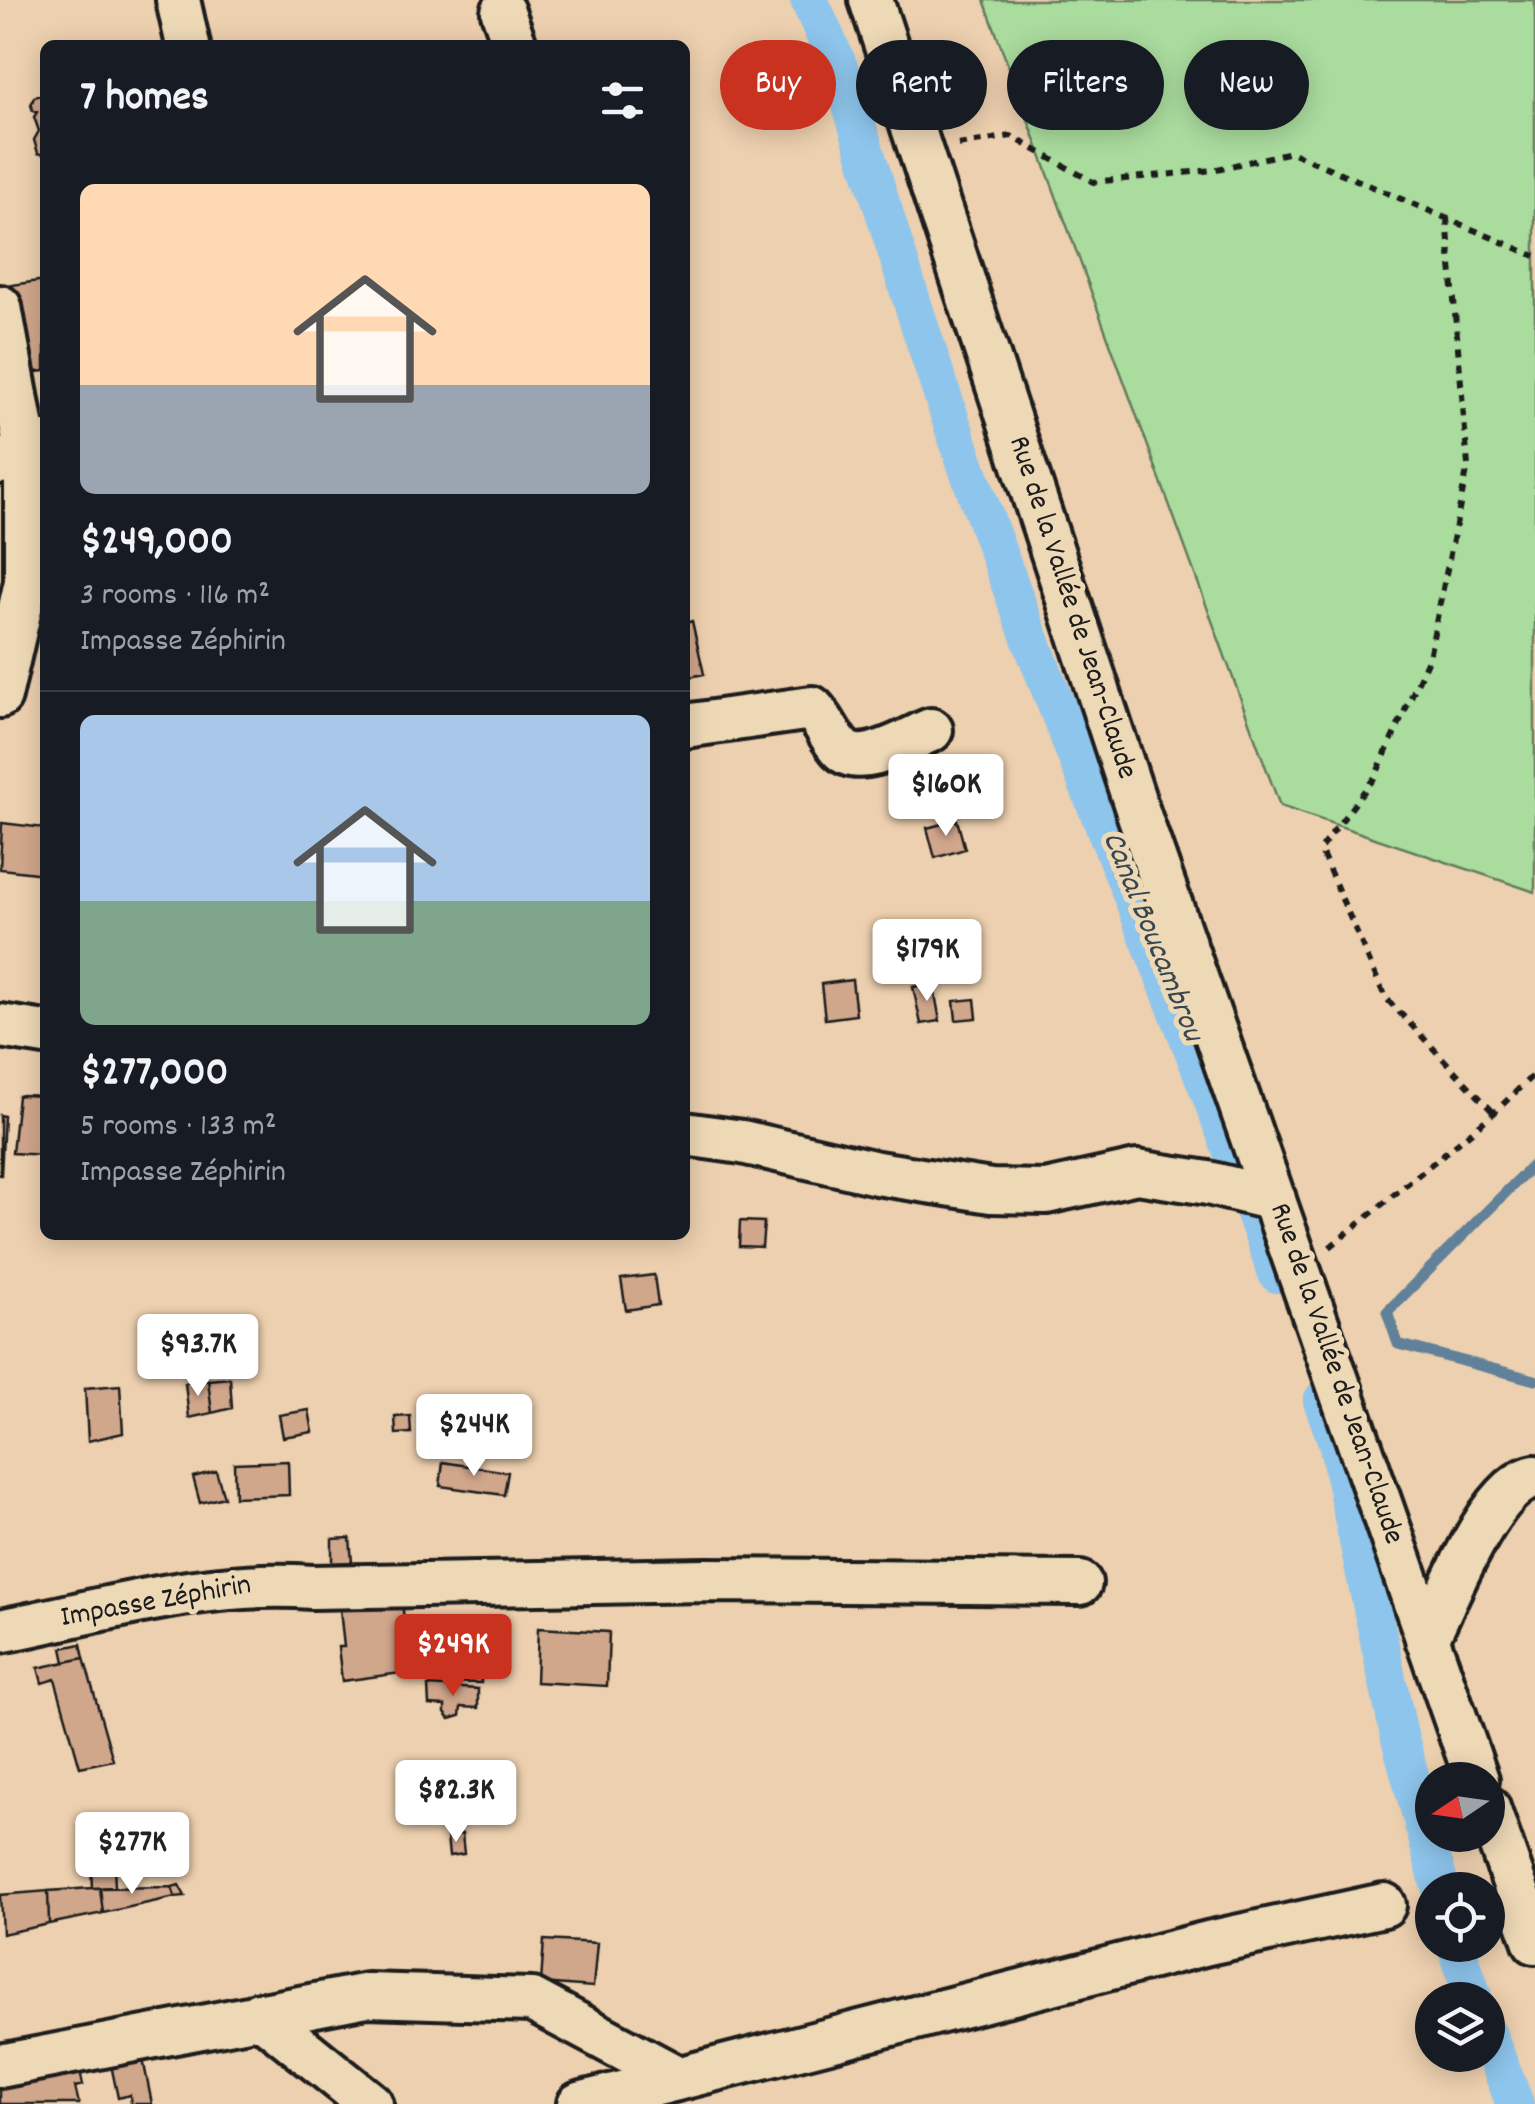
<!DOCTYPE html>
<html lang="en">
<head>
<meta charset="utf-8">
<style>
  :root { --surface:#171b24; --page:#20242c; --text:#f1f3f6; --muted:#9ea1a6; --line:#363941; --accent:#c8321e }
  body { margin:0; font-family:Dekko,sans-serif; background:var(--page); color:var(--text); height:100vh; display:flex; flex-direction:column; font-size:38px; white-space:nowrap }
  * { box-sizing:border-box; margin:0 }
  p { font-size:32px; color:var(--muted) }
  .icon { flex:none; width:55px; height:55px; fill:none; stroke:currentColor; stroke-width:2; stroke-linecap:round; stroke-linejoin:round }
  .map { position:relative; flex:1; overflow:hidden }
  .panel { position:absolute; left:40px; top:40px; width:650px; height:1200px; display:flex; flex-direction:column; background:var(--surface); border-radius:15px; box-shadow:0 5px 25px #0003 }
  .panel>* { flex:none }
  .top-card { position:absolute; left:720px; top:40px; width:665px; height:90px; display:flex; gap:20px }
  .needle { width:65px; rotate:257deg }
  .buttons { position:absolute; left:1415px; top:1762px; display:grid; gap:20px }
  .buttons a { display:grid; place-items:center; width:90px; height:90px; border-radius:50%; background:var(--surface); box-shadow:0 5px 25px #0003; font-size:50px }
  .price { position:absolute; translate:-50% -85px; padding:0 22px; border-radius:10px; background:#fff; color:#222; font-size:32px; line-height:65px; filter:drop-shadow(0 2px 5px #0008) }
  .price::after { content:''; position:absolute; left:50%; top:60px; width:30px; height:22px; margin-left:-15px; background:inherit; clip-path:polygon(0 0,100% 0,50% 100%) }
  .price.current { background:var(--accent); color:#fff }
  ul { padding:0; list-style:none }
  li { display:grid; align-content:center; gap:20px; height:530px; padding:0 40px }
  li+li { border-top:2px solid var(--line) }
  li span { display:grid; place-items:center; height:310px; border-radius:15px; color:#555 }
  li>.icon { margin-inline-start:auto }
  span .icon { width:180px; height:180px; fill:#fffc; stroke-width:1 }
  li b { font-size:42px }
  h2 { display:flex; justify-content:space-between; align-items:center; height:120px; padding:0 40px; font-size:42px }
  .pill { padding:0 35px; border-radius:45px; background:var(--surface); box-shadow:0 5px 25px #0003; font-size:35px; line-height:90px }
  .pill.current { background:var(--accent); color:#fff }
  .map>svg:first-child { display:block }
</style>
</head>
<body>
<div class="map">
<svg width="1535" height="2104" viewBox="0 0 1535 2104">
  <rect width="100%" height="100%" fill="#edd0af"/>
  <filter id="ink" filterUnits="userSpaceOnUse"><feTurbulence type="fractalNoise" baseFrequency=".01" numOctaves="2"/><feDisplacementMap in="SourceGraphic" scale="20" xChannelSelector="R" yChannelSelector="G"/><feConvolveMatrix kernelMatrix="1 2 1 2 8 2 1 2 1" color-interpolation-filters="sRGB"/></filter>
  <g filter="url(#ink)">
    <!-- green -->
    <path fill="#aadc9e" stroke="#637c5d" stroke-width="2.5" d="M984 0H1535V892L1280 806Z"/>
    <g fill="none" stroke-linecap="round" stroke-linejoin="round">
      <!-- stream -->
      <path stroke="#608199" stroke-width="11" d="M1535 1163 1387 1312 1398 1344 1535 1380"/>
      <!-- canal -->
      <path stroke="#8ec5ec" stroke-width="38" d="M809 0 839 67C885 213 928 361 981 506 1074 764 1185 1015 1277 1274
        M1322 1401 1337 1442 1399 1735 1441 1890
        M1456 1945 1474 2000
        M1488 2035 1515 2104"/>
    </g>
    <!-- building -->
    <path fill="#d1a78c" stroke="#1c1c1c" stroke-width="2.5" d="M45 94V155L38 153 34 140 39 131 34 117 37 112 33 111 31 105 34 97Z
      M45 280V371L25 373 12 285Z
      M692 621 704 674 685 678V623Z
      M957 820 965 849 935 858 927 828Z
      M2 823 45 828V874L0 869Z
      M852 980 856 1015 825 1019 821 984Z
      M933 983 940 1021 921 1024 913 987Z
      M975 999 977 1018 956 1020 954 1001Z
      M22 1095 45 1096V1155L12 1153 18 1096Z
      M0 1115 4 1116 1 1175H0Z
      M740 1221 764 1222 762 1247 739 1246Z
      M654 1275 658 1305 626 1310 621 1279Z
      M229 1358 230 1370 220 1371 219 1359Z
      M230 1378 232 1408 212 1413 208 1380Z
      M208 1380 212 1413 189 1418 185 1383Z
      M120 1385 123 1433 88 1441 85 1388Z
      M309 1410 313 1432 283 1437 279 1415Z
      M410 1416 411 1433 396 1434 395 1417Z
      M288 1461 289 1495 235 1497 234 1463Z
      M443 1462 508 1472 504 1495 440 1486Z
      M216 1471 224 1497 200 1503 193 1477Z
      M350 1538 352 1562 332 1563V1539Z
      M402 1602 408 1654 399 1655 401 1673 342 1681 338 1647H344L340 1609Z
      M483 1623 484 1643 440 1647 439 1626Z
      M538 1628 609 1632 607 1686 536 1682Z
      M81 1644 84 1658 65 1662 62 1648Z
      M444 1655 481 1656V1683L443 1682Z
      M84 1658 113 1760 80 1767 55 1679 42 1683 38 1668Z
      M428 1686 478 1689V1708L461 1707 460 1716 450 1719 445 1713V1706L429 1705Z
      M461 1790 462 1807 472 1806 473 1823 446 1825 443 1791Z
      M462 1834 464 1854 449 1856 447 1836Z
      M114 1866 115 1887 92 1888 91 1867Z
      M179 1885 185 1896 175 1897 172 1887Z
      M172 1887 175 1897 103 1913 100 1888Z
      M92 1888H100L103 1913 49 1924 48 1891Z
      M48 1891 49 1924 2 1934 0 1895Z
      M544 1940 597 1943 593 1987 541 1983Z
      M142 2054 152 2104H131L130 2095 118 2098 110 2060Z
      M78 2062 83 2085 75 2087 79 2104H0V2080Z"/>
    <g fill="none" stroke-linecap="round" stroke-linejoin="round">
      <defs>
        <path id="street" d="M178 0 188 45
          M871 0 1139 815 1477 1780
          M503 12 515 45
          M0 307 26 451 1 462
          M0 696 26 582V451L45 443
          M685 726 812 708C824 720 829 736 840 748 860 770 909 739 931 730
          M0 1026 45 1033
          M685 1134 742 1142 877 1173 991 1191 1046 1192 1137 1172 1208 1183 1274 1199
          M0 1631C102 1611 207 1579 312 1587L705 1580 1080 1583
          M1427 1639C1447 1599 1490 1484 1535 1477
          M1488 1808 1535 1942
          M259 2014 371 2104
          M0 2066 367 1995 532 2000 676 2077
          M579 2104 1208 1943 1384 1905"/>
      </defs>
      <!-- street casing -->
      <use href="#street" stroke="#1c1c1c" stroke-width="50"/>
      <!-- path -->
      <path stroke="#1c1c1c" stroke-width="6" stroke-dasharray="8 8" stroke-linecap="butt" d="M958 145 1011 136 1093 182 1213 170 1291 152 1535 256
        M1447 218 1468 466 1429 657 1375 777 1320 849 1385 997 1494 1113
        M1330 1247 1494 1113 1535 1073"/>
      <!-- street -->
      <use href="#street" stroke="#eed9b7" stroke-width="42"/>
    </g>
  </g>
  <g text-anchor="middle" dominant-baseline="central" stroke-width="10" stroke-linejoin="round" paint-order="stroke">
    <!-- street labels -->
    <g font-size="30" fill="#1c1c1c" stroke="#eed9b7">
      <text transform="translate(1071 608) rotate(72)">Rue de la Vallée de Jean-Claude</text>
      <text transform="translate(1335 1374) rotate(71)">Rue de la Vallée de Jean-Claude</text>
      <text transform="translate(156 1603) rotate(-10)">Impasse Zéphirin</text>
    </g>
    <!-- water labels -->
    <g font-size="32" font-style="italic" fill="#384650" stroke="#eed9b7">
      <text transform="translate(1151 937) rotate(68)">Canal Boucambrou</text>
    </g>
  </g>
</svg>
<div class="buttons">
<a><svg class="needle" viewBox="-14 -14 28 28"><path d="M0-13l5 13h-10z" fill="#e53935"/><path d="M0 13l5-13h-10z" fill="#9ea1a6"/></svg></a>
<a><svg class="icon" aria-label="locate" viewBox="0 0 24 24"><circle cx="12" cy="12" r="6"/><path d="M12 2v4M12 18v4M2 12h4M18 12h4"/></svg></a>
<a><svg class="icon" aria-label="layers" viewBox="0 0 24 24"><path d="M12 4l9 5-9 5-9-5zM3 14l9 5 9-5"/></svg></a>
</div>
<b class="price" style="left:946px;top:839px">$160K</b>
<b class="price" style="left:927px;top:1004px">$179K</b>
<b class="price" style="left:198px;top:1399px">$93.7K</b>
<b class="price" style="left:474px;top:1479px">$244K</b>
<b class="price current" style="left:453px;top:1699px">$249K</b>
<b class="price" style="left:456px;top:1845px">$82.3K</b>
<b class="price" style="left:132px;top:1897px">$277K</b>
<div class="top-card">
<a class="pill current">Buy</a>
<a class="pill">Rent</a>
<a class="pill">Filters</a>
<a class="pill">New</a>
</div>
<section class="panel">
<h2>7 homes<svg class="icon" aria-label="filters" viewBox="0 0 24 24"><path d="M4 7h16M4 17h16"/><circle cx="9" cy="7" r="2"/><circle cx="15" cy="17" r="2"/></svg></h2>
<ul>
<li><span style="background:linear-gradient(#ffd9b3 65%,#9aa5b1 0)"><svg class="icon" aria-label="home" viewBox="0 0 24 24"><path d="M3 11l9-7 9 7M6 9v11h12V9"/></svg></span><div><b>$249,000</b><p>3 rooms · 116 m²</p><p>Impasse Zéphirin</p></div></li>
<li><span style="background:linear-gradient(#a9c7e8 60%,#7fa58c 0)"><svg class="icon" aria-label="home" viewBox="0 0 24 24"><path d="M3 11l9-7 9 7M6 9v11h12V9"/></svg></span><div><b>$277,000</b><p>5 rooms · 133 m²</p><p>Impasse Zéphirin</p></div></li>
</ul>
</section>
</div>
</body>
</html>
